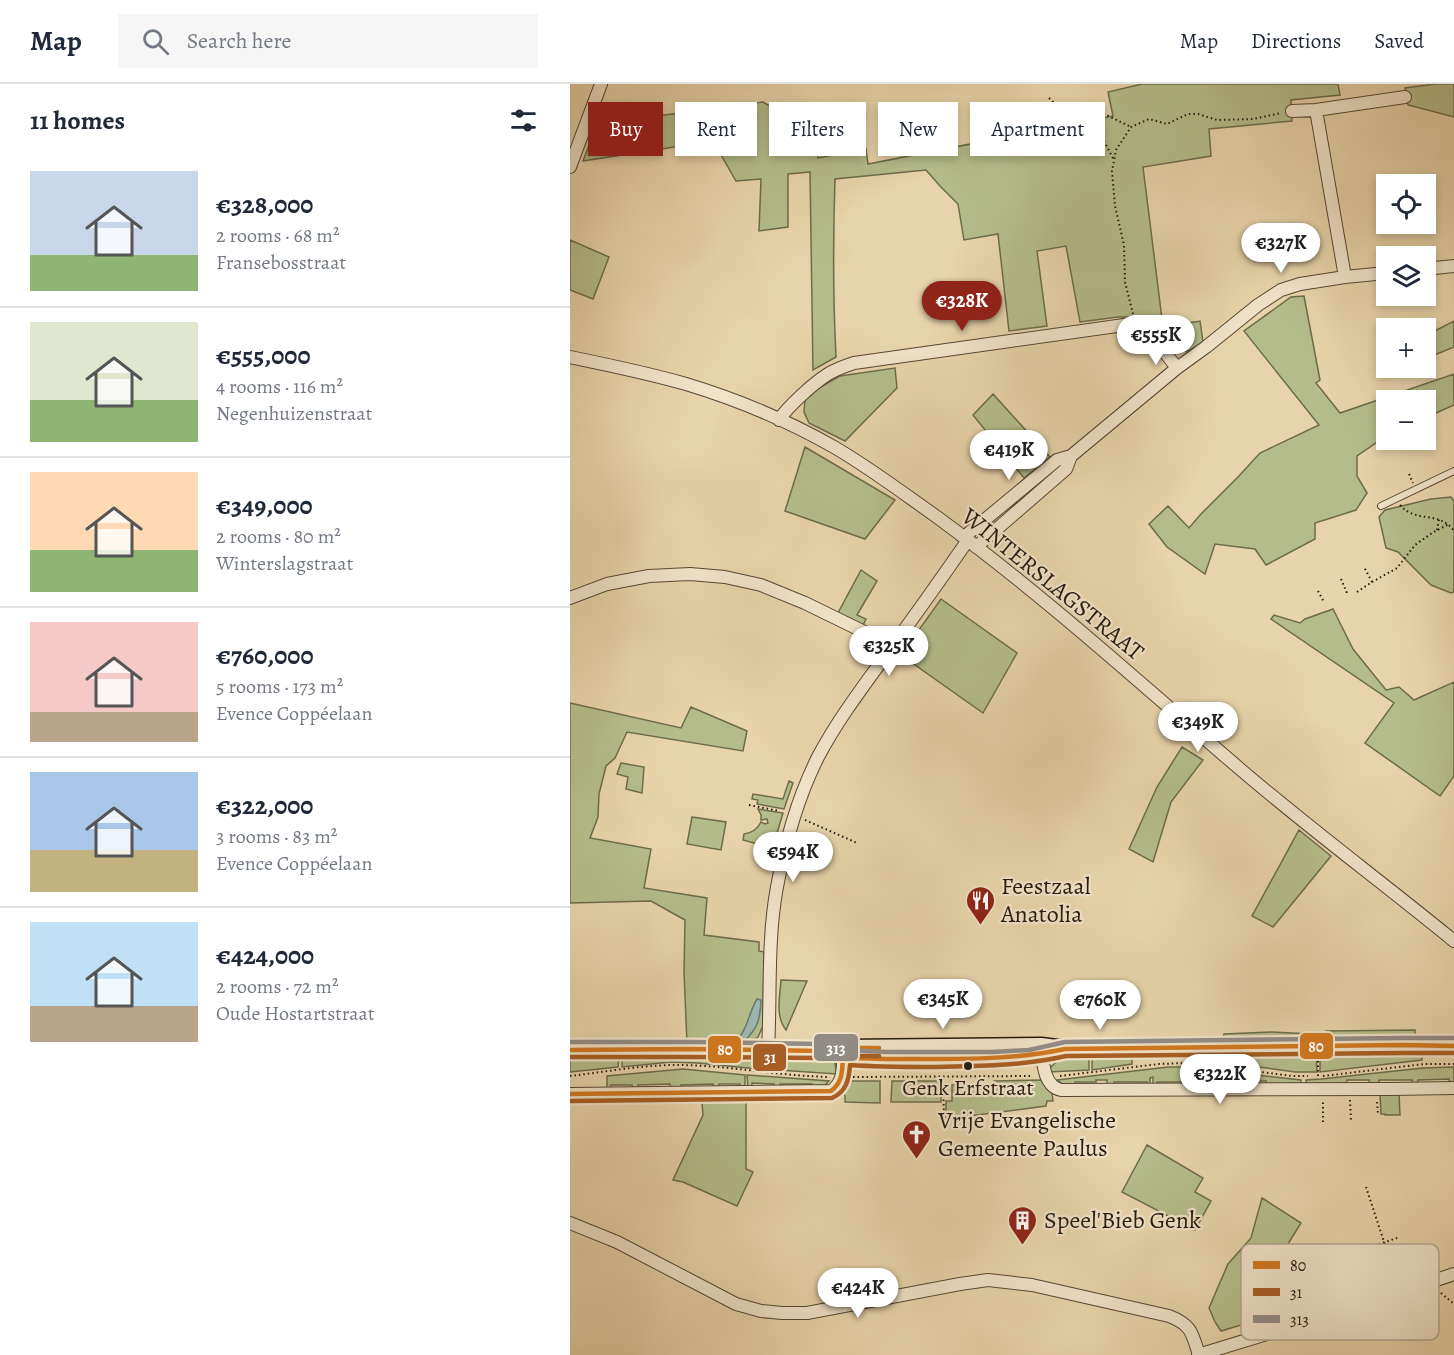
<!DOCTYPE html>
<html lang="en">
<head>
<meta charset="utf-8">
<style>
  :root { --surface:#fff; --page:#f6f6f7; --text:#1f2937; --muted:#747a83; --line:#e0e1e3; --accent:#8f2418 }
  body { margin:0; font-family:Alegreya,serif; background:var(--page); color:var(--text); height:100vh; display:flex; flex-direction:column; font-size:22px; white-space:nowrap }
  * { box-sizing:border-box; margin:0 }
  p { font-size:20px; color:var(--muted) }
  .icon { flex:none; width:33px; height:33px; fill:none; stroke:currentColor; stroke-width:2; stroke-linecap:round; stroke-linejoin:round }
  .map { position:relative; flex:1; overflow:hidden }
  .sheet { display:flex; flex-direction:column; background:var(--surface); width:570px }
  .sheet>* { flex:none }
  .guide { position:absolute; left:18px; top:18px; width:570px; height:54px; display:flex; gap:12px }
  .controls { position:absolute; left:806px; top:90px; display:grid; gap:12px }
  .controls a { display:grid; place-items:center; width:60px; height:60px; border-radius:0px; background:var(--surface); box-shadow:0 3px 9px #0003; font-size:30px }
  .price { position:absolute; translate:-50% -51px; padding:0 14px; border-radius:21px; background:#fff; color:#222; font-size:20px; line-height:39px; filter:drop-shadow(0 2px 3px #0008) }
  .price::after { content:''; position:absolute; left:50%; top:36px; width:18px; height:14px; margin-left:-9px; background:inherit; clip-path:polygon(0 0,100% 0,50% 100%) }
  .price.selected { background:var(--accent); color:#fff }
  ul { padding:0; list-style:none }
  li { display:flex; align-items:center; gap:18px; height:150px; padding:0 30px }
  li+li { border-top:2px solid var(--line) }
  li span { display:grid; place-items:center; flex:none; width:168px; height:120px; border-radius:0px; color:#555 }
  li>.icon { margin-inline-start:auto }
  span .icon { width:72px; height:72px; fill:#fffc; stroke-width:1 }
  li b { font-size:26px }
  h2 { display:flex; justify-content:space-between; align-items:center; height:72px; padding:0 30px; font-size:26px }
  .pill { padding:0 21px; border-radius:0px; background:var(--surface); box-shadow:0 3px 9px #0003; font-size:21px; line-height:54px }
  .pill.selected { background:var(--accent); color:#fff }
  header { display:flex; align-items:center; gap:36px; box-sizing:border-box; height:84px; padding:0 30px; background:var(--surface); border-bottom:2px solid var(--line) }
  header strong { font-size:28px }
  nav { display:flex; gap:33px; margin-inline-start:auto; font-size:21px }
  .search { width:420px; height:54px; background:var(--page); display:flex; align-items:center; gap:15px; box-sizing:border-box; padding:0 21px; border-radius:0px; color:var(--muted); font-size:22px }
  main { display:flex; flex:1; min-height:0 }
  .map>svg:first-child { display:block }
</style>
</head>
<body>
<header>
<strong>Map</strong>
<div class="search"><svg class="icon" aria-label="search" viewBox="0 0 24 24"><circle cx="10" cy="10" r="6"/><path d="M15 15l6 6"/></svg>Search here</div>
<nav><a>Map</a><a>Directions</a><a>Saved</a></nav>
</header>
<main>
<section class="sheet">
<h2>11 homes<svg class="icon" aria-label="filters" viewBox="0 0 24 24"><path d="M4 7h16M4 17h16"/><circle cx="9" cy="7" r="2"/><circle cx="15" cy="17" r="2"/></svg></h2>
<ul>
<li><span style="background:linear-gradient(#c9d6e8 70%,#8fb573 0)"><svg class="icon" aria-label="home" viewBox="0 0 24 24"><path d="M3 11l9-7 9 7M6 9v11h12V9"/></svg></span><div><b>€328,000</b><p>2 rooms · 68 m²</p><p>Fransebosstraat</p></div></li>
<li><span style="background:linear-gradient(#dfe7d0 65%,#8fb573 0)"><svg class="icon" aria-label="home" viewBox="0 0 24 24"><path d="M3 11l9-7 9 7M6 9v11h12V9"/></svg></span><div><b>€555,000</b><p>4 rooms · 116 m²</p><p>Negenhuizenstraat</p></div></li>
<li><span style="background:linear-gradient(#ffd9b3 65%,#8fb573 0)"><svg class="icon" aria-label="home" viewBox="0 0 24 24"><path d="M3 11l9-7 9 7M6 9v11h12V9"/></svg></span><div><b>€349,000</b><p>2 rooms · 80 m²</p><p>Winterslagstraat</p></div></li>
<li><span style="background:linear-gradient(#f6c9c9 75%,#b9a48a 0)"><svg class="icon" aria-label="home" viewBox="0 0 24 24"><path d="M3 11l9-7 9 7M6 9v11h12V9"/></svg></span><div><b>€760,000</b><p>5 rooms · 173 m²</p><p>Evence Coppéelaan</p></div></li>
<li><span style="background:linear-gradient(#a9c7e8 65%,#c2b280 0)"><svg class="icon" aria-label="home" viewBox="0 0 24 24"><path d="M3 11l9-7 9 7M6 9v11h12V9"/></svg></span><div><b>€322,000</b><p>3 rooms · 83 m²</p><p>Evence Coppéelaan</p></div></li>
<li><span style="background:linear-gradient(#bfe0f5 70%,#b9a48a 0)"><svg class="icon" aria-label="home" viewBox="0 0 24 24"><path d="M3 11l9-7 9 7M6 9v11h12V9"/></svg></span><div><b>€424,000</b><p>2 rooms · 72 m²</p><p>Oude Hostartstraat</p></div></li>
</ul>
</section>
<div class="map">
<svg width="884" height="1271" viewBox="0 0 884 1271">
  <rect width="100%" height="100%" fill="#e8d4aa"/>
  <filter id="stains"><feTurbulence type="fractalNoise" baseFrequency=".00333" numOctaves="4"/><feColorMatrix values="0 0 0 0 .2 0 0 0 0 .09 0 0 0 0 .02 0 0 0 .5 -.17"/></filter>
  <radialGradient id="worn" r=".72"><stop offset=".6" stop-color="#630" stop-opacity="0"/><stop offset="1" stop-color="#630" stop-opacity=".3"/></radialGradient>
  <!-- green -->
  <path fill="#b4bd8a" stroke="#6c6c4b" stroke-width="1.5" d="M572 0H768L770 11 721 16 722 37 639 45 641 72 573 83 593 243 588 245 575 233H548L510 238 496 162 467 167 477 242 439 247 428 150 394 156 388 120 370 102 356 86 265 95C263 154 263 213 266 273L243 286 240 88 218 90V143L189 147 191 95 166 97 143 57 13 77 27 40 193 18 208 27 238 25 248 74 296 65 298 80 543 32 538 8Z
    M865 0H884V33L838 21 835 4Z
    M0 156 39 173 23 215 0 206Z
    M734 212 750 296 746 299 770 329 884 290V321L855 334V316H816V352L787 372V392L797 409 786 426 745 439V455L696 481 685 465 645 460 635 490 597 463 579 440 598 422 619 444 631 430 668 393 690 369 749 341 674 247 721 213Z
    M630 237 633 258C617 271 605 272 592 254L605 253 612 240Z
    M884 237V263L855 275V252Z
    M325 284 327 304 275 357 239 339 234 328 235 316 247 305 270 292Z
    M423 310 480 373 454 394 403 331Z
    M235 363 325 416 295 455 215 427Z
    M881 413 884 417V508L881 509 861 501 828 468 816 464 809 433 815 426 861 415Z
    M291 486 307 497 287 531 296 535 293 541 268 529Z
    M371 515 447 569 413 629 331 571Z
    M763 525 783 565 816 606 829 603 844 616 884 598V692L870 712 795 659 824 619 701 535 704 531 730 539 735 535Z
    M0 619 111 644 121 623 177 647 173 667 57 648 45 674 36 682 29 710 28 733 20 754 81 765 74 804 137 814 134 851 189 858V867L194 868 193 942 188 953 178 960 117 959 114 888 115 836 81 817 0 819Z
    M612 663 633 676 601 718 583 778 559 765 587 703Z
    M51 679 74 683 72 709 56 705 58 693 47 690Z
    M219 697 223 699 214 725 187 720 188 716 182 715 183 710 213 715Z
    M188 725 213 729 201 769 198 768 199 763 173 756 174 750C182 749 187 746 191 738L195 740 198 739 197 735 191 736V731Z
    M122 733 156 738 151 766 117 760Z
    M729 746 761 772 703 843 682 832Z
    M211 896 237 897 216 946C205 932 210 913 211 896Z
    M845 946V954L753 955 754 949 756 947Z
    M701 948 742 950 743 956 653 955 654 950Z
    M852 967V976L750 988V968Z
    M746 968 747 988H725L653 978V969Z
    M562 969V980L522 986V970Z
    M519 970V986L479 988V985L489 975V972Z
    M0 972H49L48 983 0 988Z
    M52 972H195C195 979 194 982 188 985L127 979 101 978 52 983Z
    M203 972H246L264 974 267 990 208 986C203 982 201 979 203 972Z
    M598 983H619L731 996V1002H696V997H663V1002H658V997H625V1002L621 1003 620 998H587V1003H583V993L580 994V1002L577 1003V998H544L543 1003H537V996H526V998H505V1003L494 1001 487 996Z
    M884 983V1000H880L879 995 848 996 847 1001H843L842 996H809V1001H800L799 996H777L776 1001H736V996L751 995 853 984Z
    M113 985 175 991V1005H170V1000H149V1005H144L143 1000 111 1001V1006L101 1005 100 1000 68 1001V1005L63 1006 62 1001H41L40 1006H37V992Z
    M177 991 259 997 253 1003 243 1005 242 1000H210V1005H204V1000L182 999V1005H178Z
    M473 996 482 1009 483 1017H477L476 1022 376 1035V1017H382V1001L423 1000 424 997Z
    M275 997H310V1019L275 1018V1012L269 1006Z
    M322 997H371V1018H321Z
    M810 1010H829L830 1031H815V1030H811Z
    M107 1013H176V1085L183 1088 167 1122 113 1098 103 1096 133 1031 132 1019 107 1018Z
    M577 1061 633 1094 625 1108 641 1117 625 1146 552 1108Z
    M692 1114 731 1139 713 1168 731 1223 651 1247 645 1238 639 1224 658 1180 681 1154Z"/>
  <!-- water -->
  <path fill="#99b7b1" stroke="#6a786f" stroke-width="1.5" d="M187 915 191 916C190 937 188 943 174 958L169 954C178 943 179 928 187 915Z"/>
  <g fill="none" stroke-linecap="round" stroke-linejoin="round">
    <defs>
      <path id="lane" d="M811 422 884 387"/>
      <path id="street" d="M746 26 775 193
        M722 27 746 26 835 13
        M0 83 31 0
        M855 185 884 182
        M0 273C39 281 78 289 116 300 166 315 218 337 264 363 300 384 333 409 367 433 473 511 570 599 670 685 739 744 813 799 884 857
        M209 336C218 322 244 299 258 290 266 285 275 282 284 279L554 241 570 242 579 248 607 284
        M394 453 487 376 501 372 607 284 636 263 688 221 711 206 730 200 775 193 816 189
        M406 463 496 385 501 372
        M0 514 37 500 79 492 120 490 155 493 191 501 235 519 323 562
        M471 962C473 977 473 1002 491 1006L822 1005 884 1004
        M198 966C201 912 197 856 207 803 215 759 228 713 248 673 267 637 292 604 316 571 344 533 371 495 398 456
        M0 1010 261 1007C276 997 272 980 274 964
        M0 1139 47 1158 166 1220 191 1227 212 1229H237L390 1200 418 1196 462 1201 599 1232C622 1241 622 1249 629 1271
        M628 1271 795 1220 884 1190"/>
      <path id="secondary" d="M0 966 122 965 252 967 274 964 471 962 495 965 832 961 884 962
        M286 974 423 975 464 972"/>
    </defs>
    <!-- lane casing -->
    <use href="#lane" stroke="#554834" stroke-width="8"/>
    <!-- street casing -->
    <use href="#street" stroke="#554834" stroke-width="14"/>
    <!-- secondary casing -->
    <use href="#secondary" stroke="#241a0c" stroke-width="19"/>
    <!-- path -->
    <path stroke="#241a0c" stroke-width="2" stroke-dasharray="1.5 3" stroke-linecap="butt" d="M479 14 486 21 524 25 561 43
      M520 24 523 36 544 76
      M563 230 555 198 554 161 545 122 542 87 546 66 561 43 579 35 597 40 618 30H628L647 36 683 35 711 29
      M839 390 843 399
      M830 421C847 440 869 426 884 447
      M867 446 869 435
      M771 495 777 509
      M802 498 827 484 845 461 862 449 879 440
      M748 507 754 518
      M787 508 802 498 794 483
      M179 721 209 727
      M235 736 287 759
      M621 979 722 992H738
      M0 992C35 988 71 981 106 981 158 981 208 992 260 993
      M490 992 589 980 616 979
      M748 992V977
      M753 992 854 980H884
      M283 993 463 992
      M373 993 374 1035
      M780 1016 781 1037
      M807 1018 808 1030
      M753 1038V1017
      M796 1103 816 1164
      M825 1193 826 1195
      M782 1209 771 1176 774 1172 830 1153
      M871 1209 884 1220"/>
    <!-- lane -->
    <use href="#lane" stroke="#f0e3c8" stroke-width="6"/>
    <!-- street -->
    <use href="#street" stroke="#f0e3c8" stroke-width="12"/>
    <!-- secondary -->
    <use href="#secondary" stroke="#f0e3c8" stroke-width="16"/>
    <defs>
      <path id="bus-1" d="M0 966 122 965 252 967 274 964H309
        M0 1010 261 1007C273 998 272 987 273 973 304 976 335 975 366 975 410 975 452 974 495 965L832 961 884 962"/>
      <path id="bus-2" d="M0 973H122L252 974 275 972H309
        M0 1017 262 1014C276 1008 279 996 280 981 308 983 335 983 363 983 408 982 452 982 496 972L832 969H884"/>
      <path id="bus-3" d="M0 958H122L252 960 274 966 316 968H423L459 966 495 958 832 954H884"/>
    </defs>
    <!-- bus-1 casing -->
    <use href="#bus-1" stroke="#f0e3c8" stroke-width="9"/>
    <!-- bus-2 casing -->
    <use href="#bus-2" stroke="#f0e3c8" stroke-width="9"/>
    <!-- bus-3 casing -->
    <use href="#bus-3" stroke="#f0e3c8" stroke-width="9"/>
    <!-- bus-1 -->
    <use href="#bus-1" stroke="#d0781f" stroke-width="4.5"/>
    <!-- bus-2 -->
    <use href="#bus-2" stroke="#a85e24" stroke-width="4.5"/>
    <!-- bus-3 -->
    <use href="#bus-3" stroke="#928c86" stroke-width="4.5"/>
  </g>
  <!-- icons -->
  <defs>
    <symbol id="restaurant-pin" viewBox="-11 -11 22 30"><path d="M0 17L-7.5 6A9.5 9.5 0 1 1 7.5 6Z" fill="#8f2418" stroke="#f0e3c8"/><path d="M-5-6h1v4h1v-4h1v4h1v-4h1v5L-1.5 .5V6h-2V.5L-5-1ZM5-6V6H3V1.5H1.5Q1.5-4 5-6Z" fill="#fff"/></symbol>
    <symbol id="church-pin" viewBox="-11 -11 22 30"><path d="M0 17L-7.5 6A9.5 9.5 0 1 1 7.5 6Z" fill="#8f2418" stroke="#f0e3c8"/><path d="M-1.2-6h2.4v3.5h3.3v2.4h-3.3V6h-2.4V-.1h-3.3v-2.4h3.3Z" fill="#fff"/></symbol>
    <symbol id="building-pin" viewBox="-11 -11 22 30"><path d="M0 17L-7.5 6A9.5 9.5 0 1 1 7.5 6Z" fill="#8f2418" stroke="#f0e3c8"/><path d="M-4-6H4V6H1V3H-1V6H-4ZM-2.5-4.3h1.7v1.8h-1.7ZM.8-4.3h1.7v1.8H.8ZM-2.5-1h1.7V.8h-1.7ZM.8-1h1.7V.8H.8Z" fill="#fff"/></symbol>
  </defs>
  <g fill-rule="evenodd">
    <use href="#restaurant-pin" x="394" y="800" width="33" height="45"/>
    <use href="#church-pin" x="330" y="1034" width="33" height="45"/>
    <use href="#building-pin" x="436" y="1120" width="33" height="45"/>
  </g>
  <!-- markers -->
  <circle fill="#241a0c" stroke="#f0e3c8" stroke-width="2" cx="398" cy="982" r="5"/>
  <g text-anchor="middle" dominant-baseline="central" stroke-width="4.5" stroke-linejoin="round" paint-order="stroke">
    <!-- bus labels -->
    <g font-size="22" fill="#241a0c" stroke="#f0e3c8">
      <text x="398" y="1004">Genk Erfstraat</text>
    </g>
    <!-- street labels -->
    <g font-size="24" fill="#241a0c" stroke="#f0e3c8">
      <text transform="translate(483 500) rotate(39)">WINTERSLAGSTRAAT</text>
    </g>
    <!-- poi labels -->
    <g font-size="24" fill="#241a0c" stroke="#f0e3c8" text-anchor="start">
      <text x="431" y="802">Feestzaal<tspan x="431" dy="28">Anatolia</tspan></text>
      <text x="368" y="1036">Vrije Evangelische<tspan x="368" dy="28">Gemeente Paulus</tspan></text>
      <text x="474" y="1136">Speel'Bieb Genk</text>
    </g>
  </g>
  <!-- legend -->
  <rect x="671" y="1160" width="198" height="96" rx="9" fill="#f0e3c8" stroke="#b3a790" stroke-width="1.5"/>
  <rect x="683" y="1177" width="27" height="8" fill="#d0781f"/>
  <rect x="683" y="1204" width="27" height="8" fill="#a85e24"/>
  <rect x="683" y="1231" width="27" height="8" fill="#928c86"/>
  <g font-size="16" fill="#241a0c">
    <text x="720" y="1187">80</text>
    <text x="720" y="1214">31</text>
    <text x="720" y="1241">313</text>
  </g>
  <g stroke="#f0e3c8" stroke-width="2">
    <rect x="729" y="948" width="35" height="28" rx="6" fill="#d0781f"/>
    <rect x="243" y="949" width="46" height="29" rx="6" fill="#928c86"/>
    <rect x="137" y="951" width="35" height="29" rx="6" fill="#d0781f"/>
    <rect x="182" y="959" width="35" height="29" rx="6" fill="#a85e24"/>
  </g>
  <g font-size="16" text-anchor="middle" font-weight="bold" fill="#fff">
    <text x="746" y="968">80</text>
    <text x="266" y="970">313</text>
    <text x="155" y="971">80</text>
    <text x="200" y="979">31</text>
  </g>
  <rect width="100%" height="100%" filter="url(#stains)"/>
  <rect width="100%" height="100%" fill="url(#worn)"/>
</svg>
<div class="controls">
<a><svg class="icon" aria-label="locate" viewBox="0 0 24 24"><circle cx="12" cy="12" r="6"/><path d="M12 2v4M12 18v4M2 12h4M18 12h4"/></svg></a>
<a><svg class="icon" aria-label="layers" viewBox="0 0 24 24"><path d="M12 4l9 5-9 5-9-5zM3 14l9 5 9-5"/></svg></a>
<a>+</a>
<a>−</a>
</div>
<b class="price" style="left:711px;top:190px">€327K</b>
<b class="price selected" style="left:392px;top:248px">€328K</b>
<b class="price" style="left:586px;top:282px">€555K</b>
<b class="price" style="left:439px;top:397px">€419K</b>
<b class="price" style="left:319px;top:593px">€325K</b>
<b class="price" style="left:628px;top:669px">€349K</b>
<b class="price" style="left:223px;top:799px">€594K</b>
<b class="price" style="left:373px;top:946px">€345K</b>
<b class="price" style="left:530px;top:947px">€760K</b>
<b class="price" style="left:650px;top:1021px">€322K</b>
<b class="price" style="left:288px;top:1235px">€424K</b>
<div class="guide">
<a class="pill selected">Buy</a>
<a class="pill">Rent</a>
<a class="pill">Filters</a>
<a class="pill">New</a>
<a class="pill">Apartment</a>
</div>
</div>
</main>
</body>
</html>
